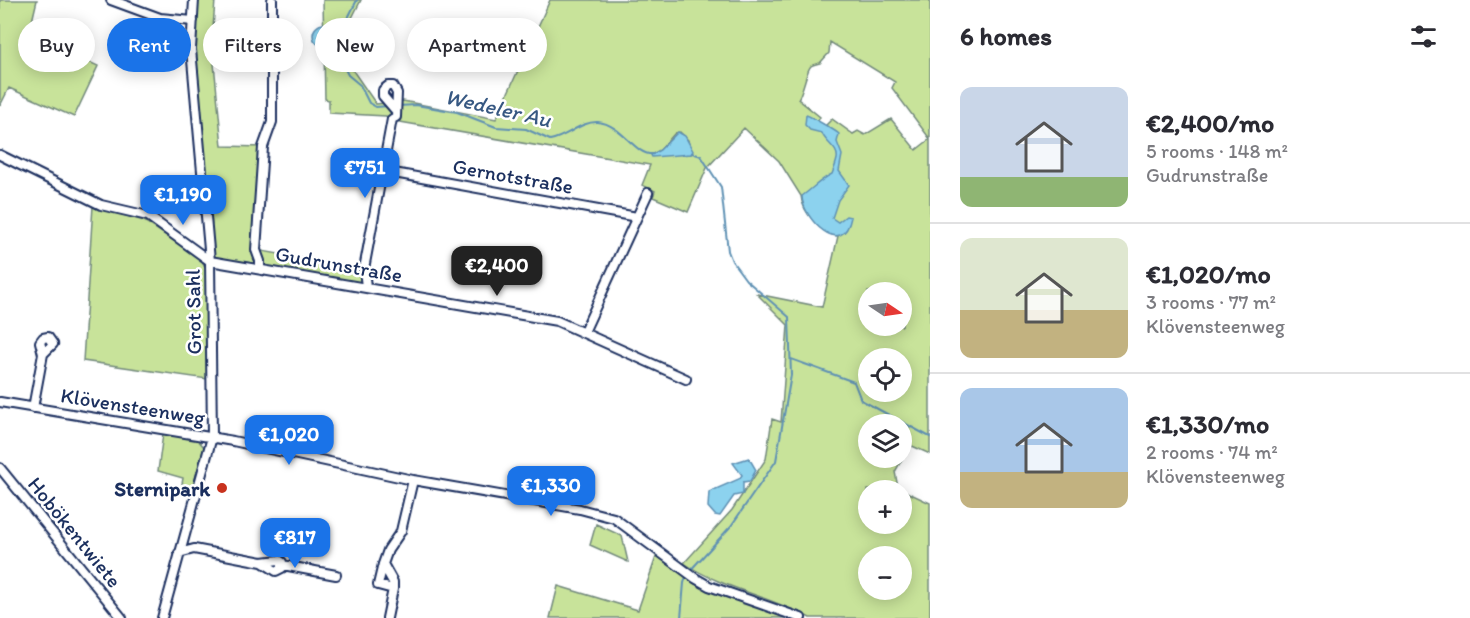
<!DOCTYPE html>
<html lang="en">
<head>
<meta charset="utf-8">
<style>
  :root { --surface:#fff; --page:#f2f2f3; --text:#2b2b33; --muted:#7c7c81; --line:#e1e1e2; --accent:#1a73e8 }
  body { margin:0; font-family:Itim,sans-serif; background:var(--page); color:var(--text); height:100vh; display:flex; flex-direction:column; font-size:22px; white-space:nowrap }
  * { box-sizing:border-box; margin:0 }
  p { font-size:20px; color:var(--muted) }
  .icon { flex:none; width:33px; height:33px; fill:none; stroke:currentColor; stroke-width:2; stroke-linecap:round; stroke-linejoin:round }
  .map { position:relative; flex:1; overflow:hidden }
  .panel { display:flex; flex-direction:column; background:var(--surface); width:540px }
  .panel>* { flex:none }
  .top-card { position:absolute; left:18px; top:18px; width:570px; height:54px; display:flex; gap:12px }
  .needle { width:39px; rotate:103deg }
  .buttons { position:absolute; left:858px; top:282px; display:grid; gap:12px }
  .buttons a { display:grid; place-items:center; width:54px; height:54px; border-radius:50%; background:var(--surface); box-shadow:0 3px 15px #0003; font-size:30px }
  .price { position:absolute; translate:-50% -51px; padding:0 14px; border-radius:12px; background:var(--accent); color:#fff; font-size:20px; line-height:39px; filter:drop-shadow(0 2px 3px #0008) }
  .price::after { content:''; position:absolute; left:50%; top:36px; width:18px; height:14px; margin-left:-9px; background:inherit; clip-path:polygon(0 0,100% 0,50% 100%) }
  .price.current { background:#222; color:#fff }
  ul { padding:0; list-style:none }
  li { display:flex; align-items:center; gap:18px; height:150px; padding:0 30px }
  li+li { border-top:2px solid var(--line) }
  li span { display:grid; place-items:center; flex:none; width:168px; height:120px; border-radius:12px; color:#555 }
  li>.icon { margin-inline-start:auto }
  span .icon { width:72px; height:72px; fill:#fffc; stroke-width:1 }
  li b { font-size:26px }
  h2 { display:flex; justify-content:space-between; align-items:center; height:72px; padding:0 30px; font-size:26px }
  .chip { padding:0 21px; border-radius:27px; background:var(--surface); box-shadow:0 3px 15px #0003; font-size:21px; line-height:54px }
  .chip.current { background:var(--accent); color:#fff }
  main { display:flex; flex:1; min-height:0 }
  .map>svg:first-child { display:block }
</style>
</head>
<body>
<main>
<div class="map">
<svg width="930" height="618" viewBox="0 0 930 618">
  <rect width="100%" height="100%" fill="#fff"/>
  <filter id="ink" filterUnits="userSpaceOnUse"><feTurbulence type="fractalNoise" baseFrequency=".0167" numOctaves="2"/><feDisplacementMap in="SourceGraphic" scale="12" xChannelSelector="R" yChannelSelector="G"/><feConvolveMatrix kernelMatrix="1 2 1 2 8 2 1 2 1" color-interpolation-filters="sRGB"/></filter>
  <g filter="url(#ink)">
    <!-- green -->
    <path fill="#c8e39a" stroke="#72897c" stroke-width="1.5" fill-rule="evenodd" d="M0 0H37L29 34 98 66 74 117 9 88 0 106Z
      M194 0H215L212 43 222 146 263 147 256 250 364 269 366 287 210 261 191 49Z
      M323 0H361L351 20 347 62 376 104 403 101 496 119 550 0H930V139L892 88 895 82 830 42 829 53 820 63C817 64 814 64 811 66 807 68 803 92 798 99L820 117 818 121 825 126 832 119 853 134 858 131 865 135 891 119 916 150 930 139V454L910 445 895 472 898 488 930 503V618H810C770 596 723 589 684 563L732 510 766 459 772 419 781 422 788 325 757 294 822 307 838 236C822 236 802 211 801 196L779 161 744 128 707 168 688 212 653 197 655 191 642 185 650 165 400 122 388 119 386 116 329 113V100L325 99ZM680 132 688 140 691 154 651 155 660 150 675 133ZM868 292H902V326H868ZM868 358H902V392H868ZM868 424H902V458H868ZM868 490H902V524H868ZM868 556H902V590H868Z
      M93 206 144 221 201 259 208 273 207 379 83 361Z
      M163 434 197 439 204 447 193 487 182 484 183 478 158 471Z
      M596 524 622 536 628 562 590 545Z
      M658 551 695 584 788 618H550L558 586 638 610Z"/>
    <!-- water -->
    <path fill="#8cd2ee" stroke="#5f91b4" stroke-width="1.5" d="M313 35a11 11 0 1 1 22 0a11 11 0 1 1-22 0Z
      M806 115C810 116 836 131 839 134L837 142 842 155 839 171 849 185 838 200 832 218 838 222 846 216 851 217C843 260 802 218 802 196 812 189 821 179 832 174 834 169 836 164 837 159 839 148 825 143 822 133L810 130 805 125Z
      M678 132 685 136 693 151 691 154 652 157 651 155 660 150Z
      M749 458 756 470 750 481 743 482V494L734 496 720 516 715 515 708 507 709 492 739 479 742 475 733 463Z"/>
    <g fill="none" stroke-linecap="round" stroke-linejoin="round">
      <!-- stream -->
      <path stroke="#5f91b4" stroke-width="2" d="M357 0 346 22 348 45 342 58 343 65 348 75 360 85 369 103 376 107 389 106
        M398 106 416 105 457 112 496 127 526 129 550 140C567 137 581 121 598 122 622 124 635 156 653 154
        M791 359 854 382 861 400 930 437
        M681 618 684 583 687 574 731 526 776 461 791 375 789 317 746 280 732 261 728 251 721 187 701 156 692 153"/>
      <defs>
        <path id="street" d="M111 0 160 18 193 21
          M0 155 101 205 148 216 210 261 557 321 686 379
          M383 171 637 217
          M260 269V261L256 250 263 147 272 122V0
          M366 287 364 269 392 119 396 117 397 93 393 86H388L383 90V96L396 111
          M584 332 648 193
          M0 402 233 441 413 480 580 509 614 518 695 578 709 586 801 618
          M33 408 43 354 40 342 43 338 48 337 53 344 43 354
          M0 468 122 618
          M179 553 194 549 262 562 276 571 282 568V562L279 560 262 562
          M383 564 388 550 401 531 413 480
          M383 564 393 582V589L378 585Z
          M283 565 336 575
          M162 618 212 437 210 261 191 49 194 0
          M387 618 393 589"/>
      </defs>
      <!-- street casing -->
      <use href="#street" stroke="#1b2f5e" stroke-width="12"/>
      <!-- street -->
      <use href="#street" stroke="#fff" stroke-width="8"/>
    </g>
  </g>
  <!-- markers -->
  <circle fill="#c8321e" stroke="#fff" stroke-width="2" cx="222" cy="488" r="6"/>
  <g text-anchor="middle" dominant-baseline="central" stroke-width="5" stroke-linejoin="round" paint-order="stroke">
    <!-- street labels -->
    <g font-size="21" fill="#1b2f5e" stroke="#fff">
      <text transform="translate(513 176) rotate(10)">Gernotstraße</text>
      <text transform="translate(339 264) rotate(10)">Gudrunstraße</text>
      <text transform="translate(193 312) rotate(-91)">Grot Sahl</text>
      <text transform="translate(133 406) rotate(9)">Klövensteenweg</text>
      <text transform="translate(75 532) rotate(51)">Hobökentwiete</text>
    </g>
    <!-- poi labels -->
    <g font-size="21" font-weight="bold" fill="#1b2f5e" stroke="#fff" text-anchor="end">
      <text x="210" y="488">Sternipark</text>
    </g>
    <!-- water labels -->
    <g font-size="22" font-style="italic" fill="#375882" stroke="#fff">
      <text transform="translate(498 108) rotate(13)">Wedeler Au</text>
    </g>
  </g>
</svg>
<div class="buttons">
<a><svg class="needle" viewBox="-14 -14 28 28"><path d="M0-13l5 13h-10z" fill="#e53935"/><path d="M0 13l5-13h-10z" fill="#7c7c81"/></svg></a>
<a><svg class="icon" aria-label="locate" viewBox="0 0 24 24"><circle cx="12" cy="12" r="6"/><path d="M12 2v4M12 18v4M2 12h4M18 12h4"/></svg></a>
<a><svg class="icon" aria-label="layers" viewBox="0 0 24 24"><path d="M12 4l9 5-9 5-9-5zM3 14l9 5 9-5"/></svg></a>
<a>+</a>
<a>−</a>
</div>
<b class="price" style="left:365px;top:199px">€751</b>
<b class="price" style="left:183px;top:226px">€1,190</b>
<b class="price current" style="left:497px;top:297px">€2,400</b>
<b class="price" style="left:289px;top:466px">€1,020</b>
<b class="price" style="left:551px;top:517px">€1,330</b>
<b class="price" style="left:295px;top:569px">€817</b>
<div class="top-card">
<a class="chip">Buy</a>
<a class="chip current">Rent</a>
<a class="chip">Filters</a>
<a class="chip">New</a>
<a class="chip">Apartment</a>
</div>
</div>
<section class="panel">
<h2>6 homes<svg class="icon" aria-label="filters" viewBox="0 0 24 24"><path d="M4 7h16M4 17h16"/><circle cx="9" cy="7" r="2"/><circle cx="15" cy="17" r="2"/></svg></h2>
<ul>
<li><span style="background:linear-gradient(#c9d6e8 75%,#8fb573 0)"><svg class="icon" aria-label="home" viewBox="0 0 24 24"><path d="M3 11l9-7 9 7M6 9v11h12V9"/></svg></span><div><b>€2,400/mo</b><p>5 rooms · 148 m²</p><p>Gudrunstraße</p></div></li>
<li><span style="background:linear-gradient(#dfe7d0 60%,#c2b280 0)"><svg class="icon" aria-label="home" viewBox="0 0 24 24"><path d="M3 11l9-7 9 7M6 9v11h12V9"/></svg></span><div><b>€1,020/mo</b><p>3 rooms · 77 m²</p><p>Klövensteenweg</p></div></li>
<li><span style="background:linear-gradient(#a9c7e8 70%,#c2b280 0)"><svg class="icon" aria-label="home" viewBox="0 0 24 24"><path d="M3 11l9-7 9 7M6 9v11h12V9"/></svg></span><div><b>€1,330/mo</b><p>2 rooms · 74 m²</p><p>Klövensteenweg</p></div></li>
</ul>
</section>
</main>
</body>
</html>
